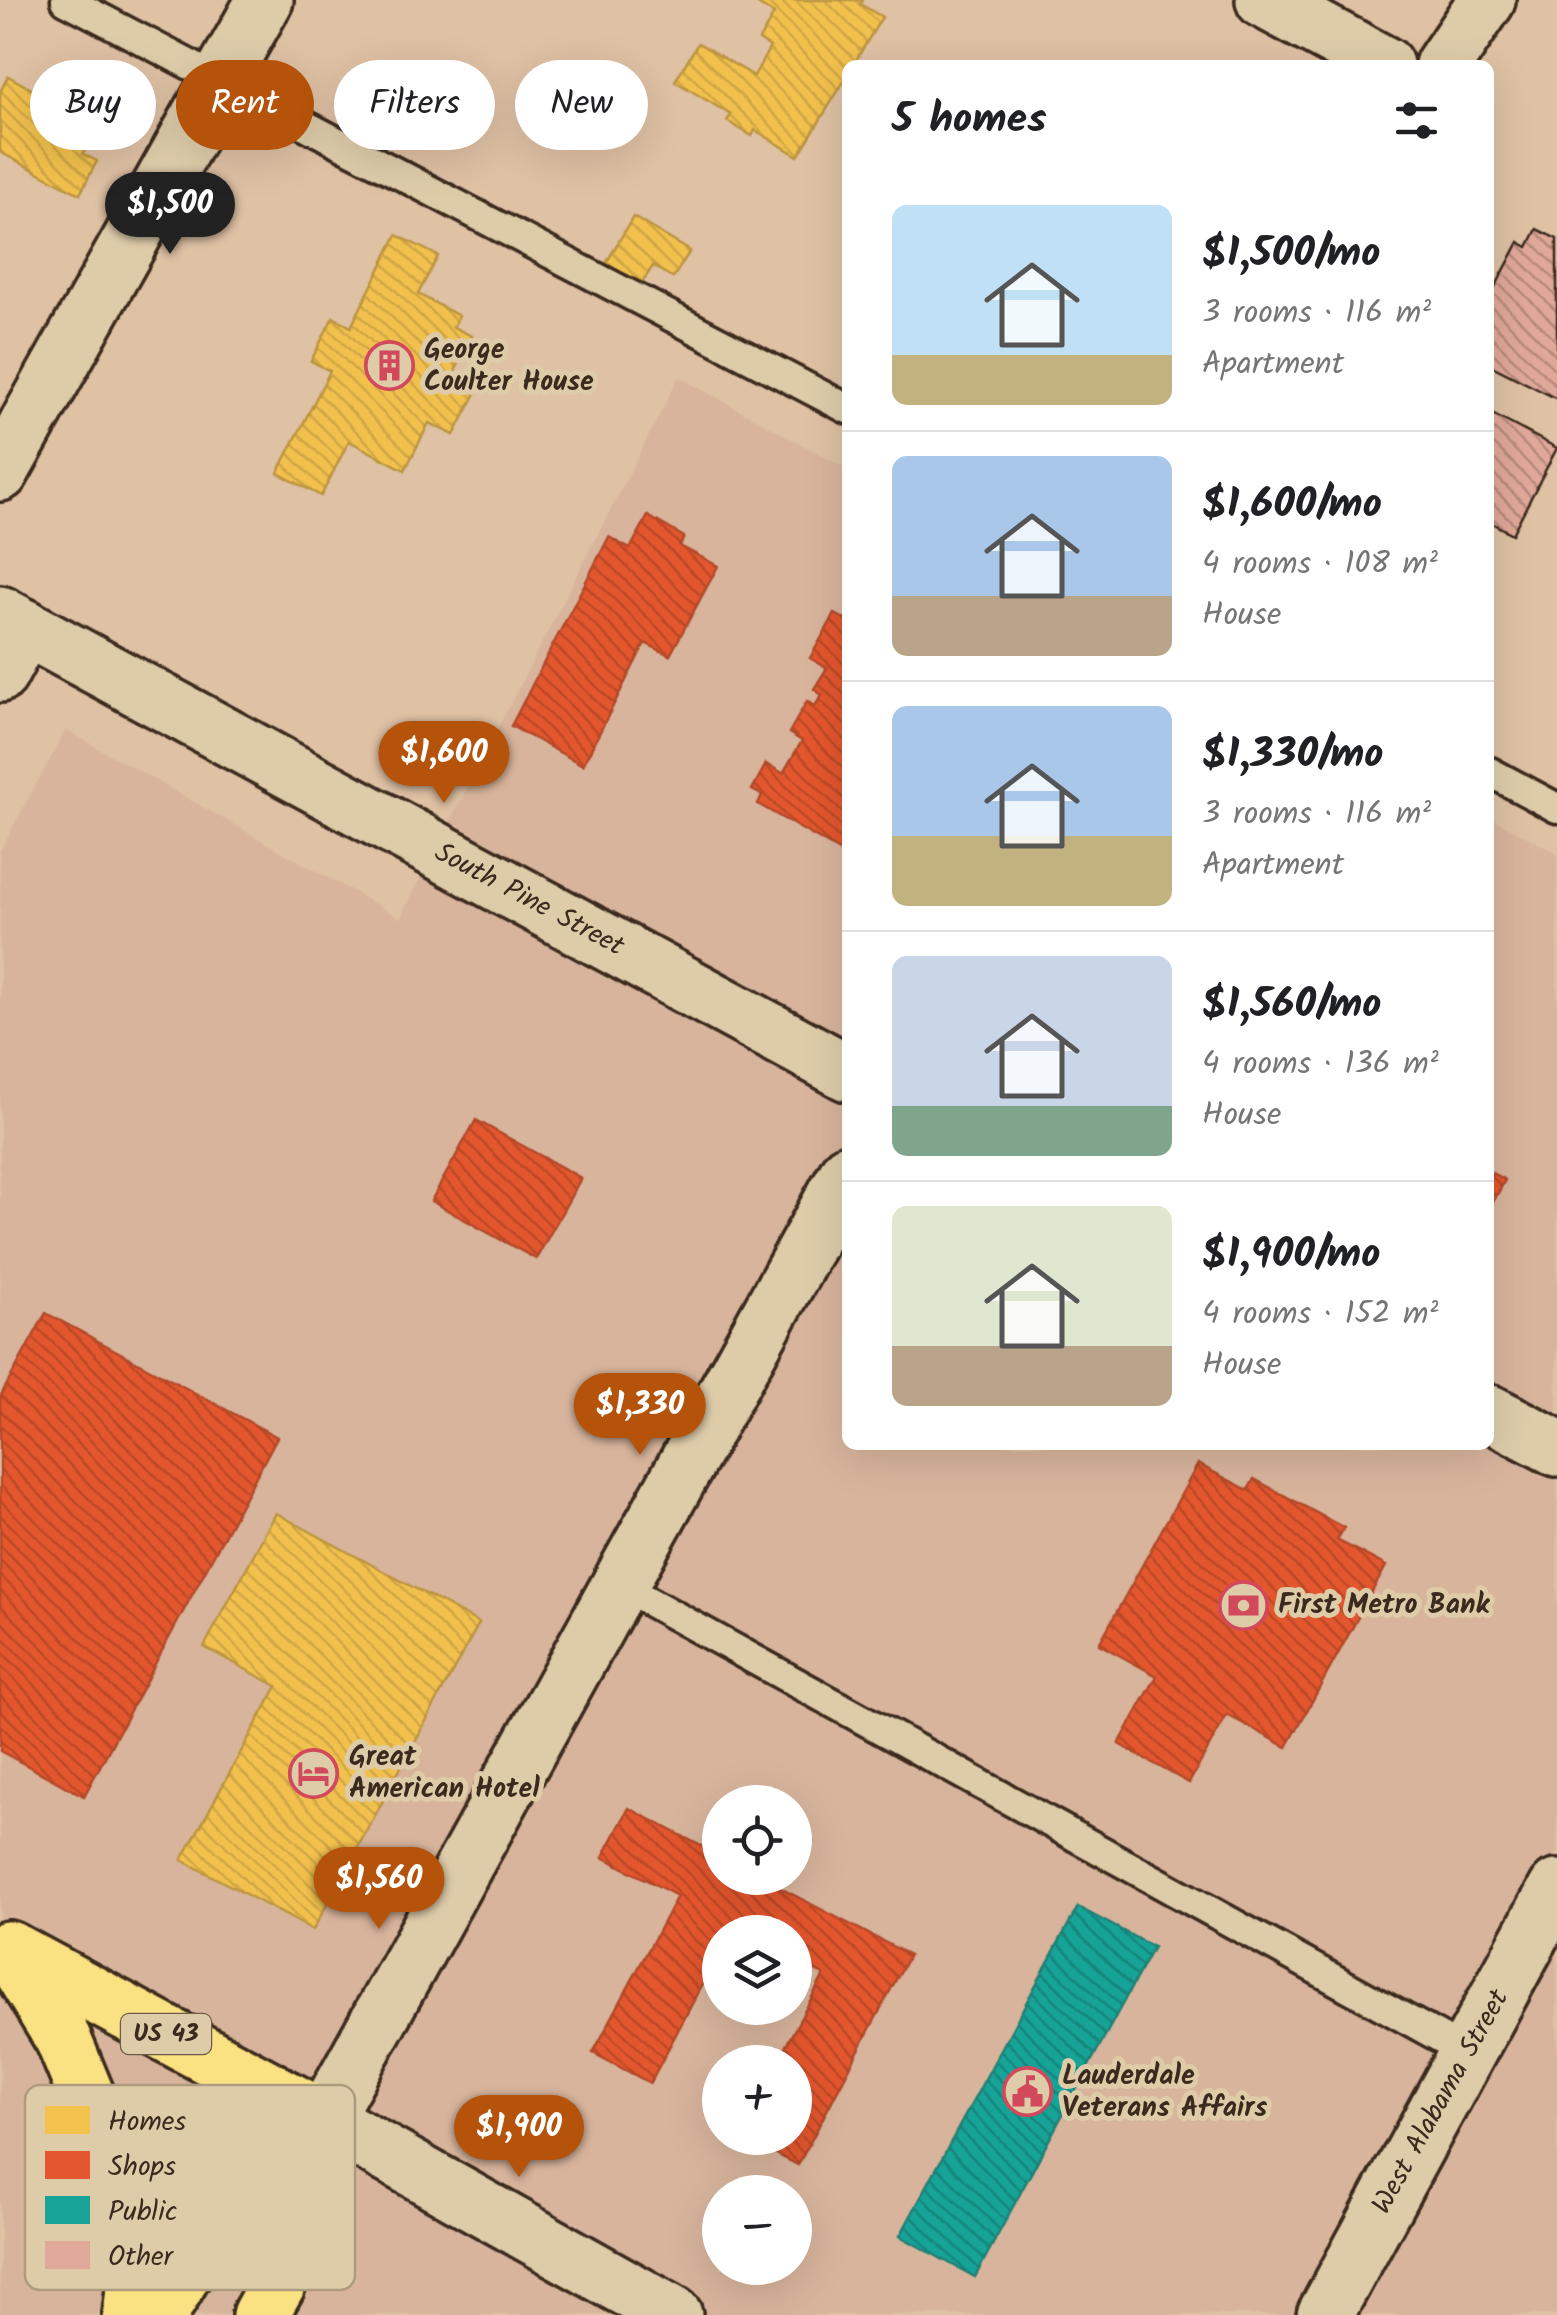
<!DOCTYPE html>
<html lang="en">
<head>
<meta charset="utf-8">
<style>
  :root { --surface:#fff; --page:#f6f6f6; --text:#202124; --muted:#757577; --line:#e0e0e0; --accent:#b45309 }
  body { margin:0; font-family:Kalam,sans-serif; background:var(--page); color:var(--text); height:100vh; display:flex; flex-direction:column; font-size:38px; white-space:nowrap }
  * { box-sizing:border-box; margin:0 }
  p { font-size:32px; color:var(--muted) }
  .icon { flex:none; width:55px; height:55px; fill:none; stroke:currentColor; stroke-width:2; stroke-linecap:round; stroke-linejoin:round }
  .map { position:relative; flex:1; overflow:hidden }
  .sheet { position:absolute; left:842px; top:60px; width:652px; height:1390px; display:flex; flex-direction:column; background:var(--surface); border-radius:15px; box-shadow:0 10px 40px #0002 }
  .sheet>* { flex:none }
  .hud { position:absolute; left:30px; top:60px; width:662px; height:90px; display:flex; gap:20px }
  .tools { position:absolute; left:702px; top:1785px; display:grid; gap:20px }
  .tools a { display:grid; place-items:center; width:110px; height:110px; border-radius:50%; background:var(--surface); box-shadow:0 10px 40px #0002; font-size:50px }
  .price { position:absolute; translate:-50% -85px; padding:0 22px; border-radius:35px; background:var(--accent); color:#fff; font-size:32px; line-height:65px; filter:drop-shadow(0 2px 5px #0008) }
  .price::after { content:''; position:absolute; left:50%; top:60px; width:30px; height:22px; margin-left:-15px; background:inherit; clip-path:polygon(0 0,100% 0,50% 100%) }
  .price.selected { background:#222; color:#fff }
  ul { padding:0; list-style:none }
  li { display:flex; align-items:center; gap:30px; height:250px; padding:0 50px }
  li+li { border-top:2px solid var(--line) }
  li span { display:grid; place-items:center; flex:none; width:280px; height:200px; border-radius:15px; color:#555 }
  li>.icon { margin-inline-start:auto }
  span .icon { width:120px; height:120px; fill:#fffc; stroke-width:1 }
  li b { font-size:42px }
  h2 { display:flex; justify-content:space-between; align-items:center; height:120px; padding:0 50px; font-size:42px }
  .pill { padding:0 35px; border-radius:45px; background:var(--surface); box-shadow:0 10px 40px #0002; font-size:35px; line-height:90px }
  .pill.selected { background:var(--accent); color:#fff }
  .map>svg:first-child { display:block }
</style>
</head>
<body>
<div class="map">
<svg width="1557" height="2315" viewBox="0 0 1557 2315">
  <defs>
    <pattern id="homes-back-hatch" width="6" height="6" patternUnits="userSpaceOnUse" patternTransform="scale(2.5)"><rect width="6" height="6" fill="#f2c14e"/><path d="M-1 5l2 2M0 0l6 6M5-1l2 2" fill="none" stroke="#d0a644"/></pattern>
    <pattern id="shops-back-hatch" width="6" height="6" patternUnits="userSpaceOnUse" patternTransform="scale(2.5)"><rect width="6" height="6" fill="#e4572e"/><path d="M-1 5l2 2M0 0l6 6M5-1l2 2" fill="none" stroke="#ba4827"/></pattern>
    <pattern id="public-back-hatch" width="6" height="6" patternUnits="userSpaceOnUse" patternTransform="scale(2.5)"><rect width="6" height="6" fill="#17a398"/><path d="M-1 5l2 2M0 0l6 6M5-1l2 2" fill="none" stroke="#16857b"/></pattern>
    <pattern id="building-back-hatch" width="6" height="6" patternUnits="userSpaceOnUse" patternTransform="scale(2.5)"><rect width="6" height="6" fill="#e0a899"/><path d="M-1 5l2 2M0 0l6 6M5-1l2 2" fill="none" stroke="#b7897c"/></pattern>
  </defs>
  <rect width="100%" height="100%" fill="#dfc1a4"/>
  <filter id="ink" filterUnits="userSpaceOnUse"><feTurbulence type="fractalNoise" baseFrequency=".01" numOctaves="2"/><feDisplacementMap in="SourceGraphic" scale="20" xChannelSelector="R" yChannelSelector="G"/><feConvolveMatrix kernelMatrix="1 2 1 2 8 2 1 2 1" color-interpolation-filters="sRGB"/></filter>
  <g filter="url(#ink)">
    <!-- built -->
    <path fill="#d8b49c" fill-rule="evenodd" d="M679 377 847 469 848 1445H1490V817L1557 853V2315H0V851L66 730 400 918ZM720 1802H795V1878H720ZM720 1932H795V2008H720ZM720 2062H795V2138H720ZM720 2192H795V2268H720Z"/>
    <!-- homes -->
    <path fill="url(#homes-back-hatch)" stroke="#bb9440" stroke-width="2.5" d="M751 0H863L860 4 882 17 853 65H848V75L798 156 755 130 752 136 727 121 731 115 675 81 698 43 754 76 770 47 759 40 774 14Z
      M8 76 37 92 42 82 104 115 83 154 97 161 80 194 0 152V92Z
      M633 217 690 251 673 278 653 266 636 292 601 272Z
      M397 235 438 256 418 294 459 316 453 327 472 336 451 380 476 393 454 435 429 423 405 470 349 441 321 496 278 473 330 371 311 361 333 317 351 327Z
      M276 1513 479 1623 313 1930 182 1860 277 1686 204 1647Z"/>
    <!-- shops -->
    <path fill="url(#shops-back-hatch)" stroke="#b14a29" stroke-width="2.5" d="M648 516 684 537 680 546 718 566 670 655 645 643 583 765 511 726 609 537 630 549Z
      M835 614 848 621V856L758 804 762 795 752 790 766 764 783 773 802 741 789 733 807 701 815 706 822 695 814 689 827 668 810 658Z
      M476 1120 581 1178 536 1259 431 1201Z
      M1490 1172 1505 1180 1490 1208Z
      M46 1313 277 1437 84 1796 0 1751V1397Z
      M1198 1464 1248 1490 1254 1479 1344 1528 1337 1540 1386 1566 1287 1747 1227 1715 1189 1783 1119 1744 1157 1676 1099 1644Z
      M629 1808 720 1856V1878H761L909 1955 798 2165 745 2138H795V2062H777L824 1975 795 1961V1932H741L732 1928 730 1932H720V1951L650 2083 593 2053 677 1896 603 1857Z"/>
    <!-- public -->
    <path fill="url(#public-back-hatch)" stroke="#227f73" stroke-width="2.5" d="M1078 1907 1153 1947 975 2277 900 2236Z"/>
    <!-- building -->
    <path fill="url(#building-back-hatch)" stroke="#3b2a1e" stroke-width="2.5" d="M1537 229 1557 239V399L1490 365V297L1519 242 1528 247Z
      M1490 413 1557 448 1512 534 1490 522Z"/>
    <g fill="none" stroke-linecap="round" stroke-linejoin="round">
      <defs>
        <path id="service" d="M66 0 848 409
          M1490 772 1557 808
          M619 1585 1468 2053"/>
        <path id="minor" d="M1264 0 1385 65
          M0 473 265 0
          M0 674 25 627
          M1325 2315 1557 1888"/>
        <path id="tertiary" d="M1443 65 1487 0
          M324 2119 848 1172"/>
        <path id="secondary" d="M0 614 848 1073
          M1490 1413 1557 1448
          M324 2119 674 2315"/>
        <path id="trunk" d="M8 1949 63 2039 126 2191 139 2248 131 2315
          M9 1949 324 2119
          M159 2315 213 2223 218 2208 324 2119
          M260 2315 277 2285 324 2119"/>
      </defs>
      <!-- service casing -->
      <use href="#service" stroke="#3b2a1e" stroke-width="35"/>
      <!-- minor casing -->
      <use href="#minor" stroke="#3b2a1e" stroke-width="62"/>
      <!-- tertiary casing -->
      <use href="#tertiary" stroke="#3b2a1e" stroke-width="62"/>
      <!-- secondary casing -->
      <use href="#secondary" stroke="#3b2a1e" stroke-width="62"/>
      <!-- trunk casing -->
      <use href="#trunk" stroke="#3b2a1e" stroke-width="62"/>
      <!-- service -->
      <use href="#service" stroke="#decca9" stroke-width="28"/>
      <!-- minor -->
      <use href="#minor" stroke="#decca9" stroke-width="55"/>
      <!-- tertiary -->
      <use href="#tertiary" stroke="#decca9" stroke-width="55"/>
      <!-- secondary -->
      <use href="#secondary" stroke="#decca9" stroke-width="55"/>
      <!-- trunk -->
      <use href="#trunk" stroke="#fae181" stroke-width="55"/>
    </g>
  </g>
  <!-- icons -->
  <defs>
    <symbol id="building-ring" viewBox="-11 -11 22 22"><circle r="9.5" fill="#decca9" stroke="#d1495b" stroke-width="1.5"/><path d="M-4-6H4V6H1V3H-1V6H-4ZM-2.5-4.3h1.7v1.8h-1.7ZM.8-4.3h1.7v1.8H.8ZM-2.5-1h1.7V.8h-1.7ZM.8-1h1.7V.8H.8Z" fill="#d1495b"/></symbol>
    <symbol id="bank-ring" viewBox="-11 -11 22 22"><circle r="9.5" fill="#decca9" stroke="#d1495b" stroke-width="1.5"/><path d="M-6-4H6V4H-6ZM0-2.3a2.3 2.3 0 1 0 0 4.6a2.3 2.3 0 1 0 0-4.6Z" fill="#d1495b"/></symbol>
    <symbol id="hotel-ring" viewBox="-11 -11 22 22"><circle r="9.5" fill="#decca9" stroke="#d1495b" stroke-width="1.5"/><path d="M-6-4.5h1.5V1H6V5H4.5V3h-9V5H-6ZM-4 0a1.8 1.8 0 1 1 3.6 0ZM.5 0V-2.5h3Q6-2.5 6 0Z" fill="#d1495b"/></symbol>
    <symbol id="civic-ring" viewBox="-11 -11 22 22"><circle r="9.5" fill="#decca9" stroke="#d1495b" stroke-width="1.5"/><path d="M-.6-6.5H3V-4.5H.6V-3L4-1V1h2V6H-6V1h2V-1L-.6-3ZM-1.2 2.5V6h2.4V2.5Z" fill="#d1495b"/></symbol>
  </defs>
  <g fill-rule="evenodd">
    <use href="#building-ring" x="362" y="338" width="55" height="55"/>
    <use href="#bank-ring" x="1216" y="1578" width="55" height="55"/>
    <use href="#hotel-ring" x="286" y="1746" width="55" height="55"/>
    <use href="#civic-ring" x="1000" y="2064" width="55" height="55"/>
  </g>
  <g text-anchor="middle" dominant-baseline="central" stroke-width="10" stroke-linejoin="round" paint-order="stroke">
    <!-- shield labels -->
    <rect fill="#decca9" stroke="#6c5b48" stroke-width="2.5" x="121" y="2014" width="90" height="40" rx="8"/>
    <g font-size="25" font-weight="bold" fill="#3b2a1e">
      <text x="166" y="2034">US 43</text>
    </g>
    <!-- poi labels -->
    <g font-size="28" font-weight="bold" fill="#3b2a1e" stroke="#decca9" text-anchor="start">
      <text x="424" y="350">George<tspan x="424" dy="32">Coulter House</tspan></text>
      <text x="1278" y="1605">First Metro Bank</text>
      <text x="349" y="1757">Great<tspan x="349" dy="32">American Hotel</tspan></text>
      <text x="1062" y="2076">Lauderdale<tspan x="1062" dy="32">Veterans Affairs</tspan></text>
    </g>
    <!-- street labels -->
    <g font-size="28" fill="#3b2a1e" stroke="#decca9">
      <text transform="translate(529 900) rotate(28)">South Pine Street</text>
      <text transform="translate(1441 2102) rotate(-61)">West Alabama Street</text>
    </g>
  </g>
  <!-- legend -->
  <rect x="25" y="2085" width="330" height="205" rx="15" fill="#decca9" stroke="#ad9b7f" stroke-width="2.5"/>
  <rect x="45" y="2106" width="45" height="28" fill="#f2c14e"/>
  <rect x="45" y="2151" width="45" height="28" fill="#e4572e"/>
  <rect x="45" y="2196" width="45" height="28" fill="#17a398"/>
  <rect x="45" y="2241" width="45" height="28" fill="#e0a899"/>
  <g font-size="28" fill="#3b2a1e">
    <text x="108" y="2130">Homes</text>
    <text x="108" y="2175">Shops</text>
    <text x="108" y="2220">Public</text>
    <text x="108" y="2265">Other</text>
  </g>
</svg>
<div class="tools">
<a><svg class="icon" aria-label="locate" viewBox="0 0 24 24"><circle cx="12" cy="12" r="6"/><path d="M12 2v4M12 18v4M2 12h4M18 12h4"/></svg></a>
<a><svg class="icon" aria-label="layers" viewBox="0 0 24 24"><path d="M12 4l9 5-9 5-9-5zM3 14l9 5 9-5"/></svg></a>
<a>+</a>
<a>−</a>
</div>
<b class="price selected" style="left:170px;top:257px">$1,500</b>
<b class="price" style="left:444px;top:806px">$1,600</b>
<b class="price" style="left:640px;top:1458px">$1,330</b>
<b class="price" style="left:379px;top:1932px">$1,560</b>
<b class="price" style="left:519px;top:2180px">$1,900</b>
<div class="hud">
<a class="pill">Buy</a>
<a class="pill selected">Rent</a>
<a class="pill">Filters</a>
<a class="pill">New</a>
</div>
<section class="sheet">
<h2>5 homes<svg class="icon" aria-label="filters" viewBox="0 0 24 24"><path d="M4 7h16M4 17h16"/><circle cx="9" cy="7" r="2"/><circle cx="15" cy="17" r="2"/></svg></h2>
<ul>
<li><span style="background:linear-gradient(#bfe0f5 75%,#c2b280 0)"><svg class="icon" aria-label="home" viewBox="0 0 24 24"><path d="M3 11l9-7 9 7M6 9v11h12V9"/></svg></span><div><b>$1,500/mo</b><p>3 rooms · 116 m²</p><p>Apartment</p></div></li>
<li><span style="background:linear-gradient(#a9c7e8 70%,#b9a48a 0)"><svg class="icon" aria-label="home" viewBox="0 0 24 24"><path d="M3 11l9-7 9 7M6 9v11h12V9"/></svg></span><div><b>$1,600/mo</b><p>4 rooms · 108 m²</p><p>House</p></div></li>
<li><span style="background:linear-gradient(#a9c7e8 65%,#c2b280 0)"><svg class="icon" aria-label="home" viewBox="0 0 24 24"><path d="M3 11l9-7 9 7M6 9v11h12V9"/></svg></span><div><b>$1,330/mo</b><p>3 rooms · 116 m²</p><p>Apartment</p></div></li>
<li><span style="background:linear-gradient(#c9d6e8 75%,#7fa58c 0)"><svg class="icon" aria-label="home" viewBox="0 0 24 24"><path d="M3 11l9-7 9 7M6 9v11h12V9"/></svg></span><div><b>$1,560/mo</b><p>4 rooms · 136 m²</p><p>House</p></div></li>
<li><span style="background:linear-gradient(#dfe7d0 70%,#b9a48a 0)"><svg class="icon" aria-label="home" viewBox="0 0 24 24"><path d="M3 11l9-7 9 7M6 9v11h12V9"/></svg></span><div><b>$1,900/mo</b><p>4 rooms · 152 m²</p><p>House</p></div></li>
</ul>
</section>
</div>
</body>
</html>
